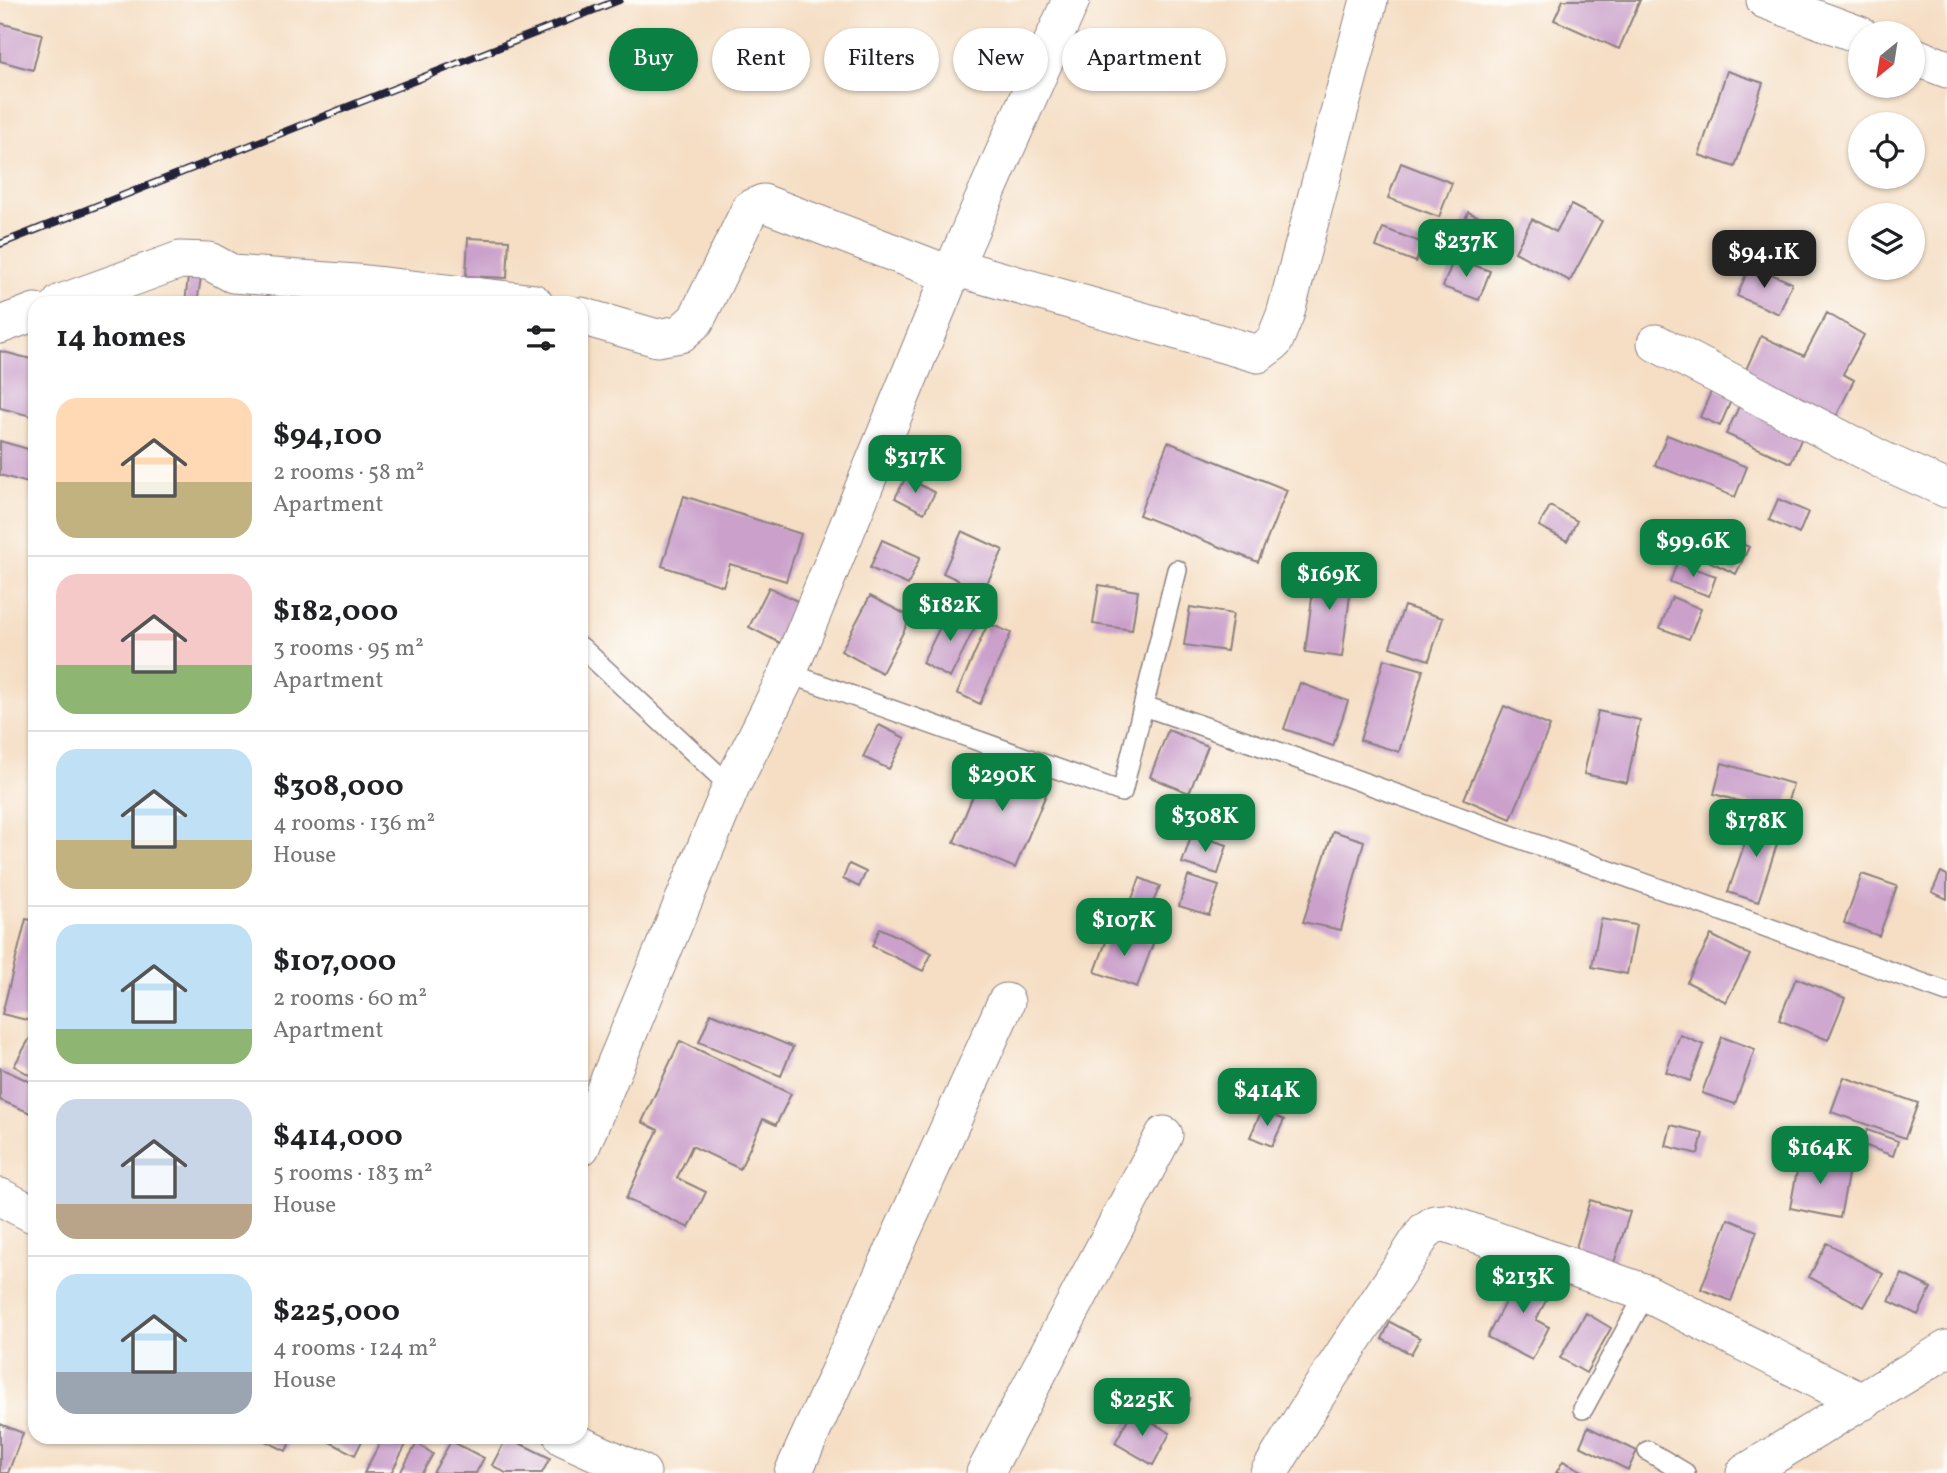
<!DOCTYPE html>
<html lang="en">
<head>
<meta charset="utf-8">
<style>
  :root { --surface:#fff; --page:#f2f2f2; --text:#202124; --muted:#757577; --line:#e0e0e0; --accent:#0b8043 }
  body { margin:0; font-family:Vollkorn,serif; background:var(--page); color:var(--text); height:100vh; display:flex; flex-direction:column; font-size:26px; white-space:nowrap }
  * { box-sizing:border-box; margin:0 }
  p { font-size:23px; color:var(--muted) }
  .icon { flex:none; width:38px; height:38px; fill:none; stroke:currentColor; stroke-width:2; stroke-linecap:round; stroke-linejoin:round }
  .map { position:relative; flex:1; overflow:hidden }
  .drawer { position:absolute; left:28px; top:296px; width:560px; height:1148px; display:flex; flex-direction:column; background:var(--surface); border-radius:21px; box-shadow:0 2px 5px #0004 }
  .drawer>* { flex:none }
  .guide { position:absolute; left:609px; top:28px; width:665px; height:63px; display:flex; gap:14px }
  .needle { width:46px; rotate:210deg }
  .fabs { position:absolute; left:1848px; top:21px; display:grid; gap:14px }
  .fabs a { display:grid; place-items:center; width:77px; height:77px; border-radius:50%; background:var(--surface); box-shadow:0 2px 5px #0004; font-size:35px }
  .price { position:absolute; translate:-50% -60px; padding:0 16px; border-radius:14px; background:var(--accent); color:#fff; font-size:23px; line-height:46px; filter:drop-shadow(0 2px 4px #0008) }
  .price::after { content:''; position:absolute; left:50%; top:42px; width:21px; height:16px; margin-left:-10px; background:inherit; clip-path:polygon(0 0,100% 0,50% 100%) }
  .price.selected { background:#222; color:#fff }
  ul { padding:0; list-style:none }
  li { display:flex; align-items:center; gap:21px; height:175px; padding:0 28px }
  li+li { border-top:2px solid var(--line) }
  li span { display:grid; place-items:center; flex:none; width:196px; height:140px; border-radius:21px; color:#555 }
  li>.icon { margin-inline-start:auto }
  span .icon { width:84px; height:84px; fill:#fffc; stroke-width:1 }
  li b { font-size:30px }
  h2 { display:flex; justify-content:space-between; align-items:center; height:84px; padding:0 28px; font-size:30px }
  .pill { padding:0 24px; border-radius:32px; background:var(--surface); box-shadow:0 2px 5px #0004; font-size:24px; line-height:63px }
  .pill.selected { background:var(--accent); color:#fff }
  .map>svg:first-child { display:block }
</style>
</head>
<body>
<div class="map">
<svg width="1947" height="1473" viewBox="0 0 1947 1473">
  <rect width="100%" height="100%" fill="#fdfcf7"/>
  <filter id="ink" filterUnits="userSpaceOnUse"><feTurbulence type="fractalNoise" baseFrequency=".0143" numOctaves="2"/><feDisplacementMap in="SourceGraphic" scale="14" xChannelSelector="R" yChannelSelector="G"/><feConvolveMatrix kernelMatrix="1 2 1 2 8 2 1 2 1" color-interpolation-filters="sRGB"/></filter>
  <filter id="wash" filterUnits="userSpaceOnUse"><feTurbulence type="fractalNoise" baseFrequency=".00686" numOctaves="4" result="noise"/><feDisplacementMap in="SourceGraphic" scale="28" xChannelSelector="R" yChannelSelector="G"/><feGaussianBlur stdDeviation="1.57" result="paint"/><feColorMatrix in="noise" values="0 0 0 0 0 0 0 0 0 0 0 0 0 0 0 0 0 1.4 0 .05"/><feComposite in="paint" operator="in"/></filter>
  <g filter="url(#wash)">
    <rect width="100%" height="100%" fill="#f5dec4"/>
    <g id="blocks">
      <!-- building -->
      <path fill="#cba1cc" d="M1563 0H1640L1619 49 1554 20Z
        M0 23 42 34 33 70 0 61Z
        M1727 71 1763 83 1735 167 1699 155Z
        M1401 163 1452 183 1439 217 1388 198Z
        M1571 205 1602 221 1570 281 1515 252 1532 219 1556 232Z
        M1468 212 1500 226 1486 259 1454 246Z
        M1383 228 1423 243 1416 262 1376 247Z
        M468 238 509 240 507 278 466 276Z
        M1454 258 1490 271 1479 300 1443 287Z
        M1750 265 1792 283 1779 314 1737 296Z
        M188 277 201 278 197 303H185Z
        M1827 313 1864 335 1843 374 1854 380 1836 417 1744 374 1761 336 1804 356Z
        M0 351 35 360V417L0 408Z
        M1713 387 1733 396 1720 426 1700 417Z
        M1741 402 1805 430 1791 463 1726 434Z
        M1667 435 1747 467 1735 497 1655 465Z
        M0 441 35 451V485L0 475Z
        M1168 442 1287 490 1258 562 1139 515Z
        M906 477 935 493 924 513 895 498Z
        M684 496 801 534 786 581 730 564 723 586 662 566Z
        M1778 499 1808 512 1799 534 1769 520Z
        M1550 506 1577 521 1567 541 1539 526Z
        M962 531 1003 550 983 592 943 573Z
        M1715 531 1749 547 1736 574 1702 558Z
        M882 540 920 557 908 585 870 568Z
        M1677 563 1716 576 1709 596 1670 582Z
        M1316 567 1353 572 1342 657 1305 652Z
        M1099 585 1138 591 1132 630 1093 624Z
        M769 587 805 605 784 645 749 627Z
        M870 596 911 617 882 673 841 651Z
        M1672 597 1701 609 1689 639 1660 628Z
        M1404 606 1443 618 1429 660 1390 647Z
        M1190 607 1233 614 1227 651 1184 645Z
        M949 609 977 623 950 678 922 663Z
        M988 623 1011 633 980 704 957 693Z
        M1384 659 1423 670 1399 752 1360 740Z
        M1300 683 1348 701 1333 746 1284 729Z
        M1504 706 1550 726 1511 819 1464 799Z
        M1598 711 1640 720 1627 783 1584 774Z
        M879 725 905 738 889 769 863 757Z
        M1168 730 1208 746 1189 793 1150 777Z
        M988 759 1050 785 1015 868 954 842Z
        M1722 763 1793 784 1784 814 1714 794Z
        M1754 816 1783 826 1758 902 1728 892Z
        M1333 831 1364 841 1341 930 1303 922Z
        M1192 834 1227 845 1218 874 1182 863Z
        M849 864 866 872 859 887 843 879Z
        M1941 872 1947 875V899L1932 892Z
        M1862 874 1897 886 1879 936 1844 923Z
        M1188 876 1219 886 1209 915 1179 906Z
        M1140 878 1160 886 1147 916 1128 909Z
        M26 919 35 921V1022L2 1014Z
        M1601 919 1636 925 1627 974 1592 967Z
        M880 928 932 953 923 971 872 946Z
        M1111 928 1153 944 1137 987 1095 972Z
        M1711 935 1750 955 1726 1002 1687 982Z
        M1796 978 1845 998 1828 1040 1779 1020Z
        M711 1013 793 1047 781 1076 699 1042Z
        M35 1029V1078L14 1066Z
        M1680 1035 1704 1045 1690 1081 1666 1072Z
        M1722 1037 1755 1049 1735 1104 1702 1093Z
        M680 1041 791 1094 776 1125 763 1119 740 1169 692 1146 677 1178 706 1192 689 1228 626 1199 658 1130 642 1122Z
        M0 1068 35 1084V1115L0 1100Z
        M1844 1077 1918 1103 1905 1138 1831 1112Z
        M1262 1110 1284 1120 1272 1146 1250 1137Z
        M1671 1125 1703 1133 1698 1154 1666 1146Z
        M1867 1130 1898 1141 1893 1156 1861 1144Z
        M1800 1155 1850 1164 1840 1218 1790 1208Z
        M1590 1200 1630 1212 1614 1263 1575 1251Z
        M1728 1219 1757 1231 1731 1301 1701 1289Z
        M1827 1243 1883 1274 1864 1307 1809 1277Z
        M1523 1267 1555 1283 1536 1320 1549 1327 1532 1360 1487 1337Z
        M1902 1274 1931 1288 1918 1315 1889 1301Z
        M1586 1313 1611 1328 1586 1373 1560 1358Z
        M1390 1322 1420 1338 1411 1354 1382 1339Z
        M1169 1388 1190 1398 1178 1420 1158 1409Z
        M1132 1411 1170 1433 1153 1465 1115 1443Z
        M0 1424 23 1433 8 1473H0Z
        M1588 1427 1637 1451 1628 1470 1580 1446Z
        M257 1437H293L286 1451Z
        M320 1437H364L355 1455Z
        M383 1437H400L408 1441 391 1473H364Z
        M507 1437 550 1458 542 1473H506L492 1465Z
        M451 1441 484 1458 476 1473H433Z
        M417 1443 433 1454 422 1473H400Z
        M1563 1461 1586 1473H1556Z"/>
    </g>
  </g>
  <g filter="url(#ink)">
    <use href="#blocks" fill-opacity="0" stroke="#8c8080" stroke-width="2"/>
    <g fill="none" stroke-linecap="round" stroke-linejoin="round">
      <defs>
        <path id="service" d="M581 647 731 787
          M788 673 1122 792 1177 570
          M1144 706 1290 756 1947 992
          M1583 1409 1646 1293
          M1648 1451 1685 1473"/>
        <path id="minor" d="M1765 0 1860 35
          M1913 56 1947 69
          M61 303 180 260 209 261 233 274 356 283 534 303
          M581 316 657 338 680 334 696 320 750 209 763 203 941 271 954 267 1071 0
          M0 325 35 312
          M1656 343 1882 460 1947 489
          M581 1147 731 787 788 673 954 267 1258 354 1274 342 1285 315 1369 0
          M0 1197 35 1215
          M563 1437 642 1473
          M793 1473 1006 1002
          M985 1473 1164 1135
          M1269 1473 1316 1396 1425 1231 1435 1224 1446 1223 1646 1293 1862 1402
          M1745 1473 1947 1349"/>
      </defs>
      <!-- service casing -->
      <use href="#service" stroke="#8c8080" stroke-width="22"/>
      <!-- minor casing -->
      <use href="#minor" stroke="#8c8080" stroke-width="39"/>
      <!-- service -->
      <use href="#service" stroke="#fff" stroke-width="19"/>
      <!-- minor -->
      <use href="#minor" stroke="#fff" stroke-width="37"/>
      <defs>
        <path id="rail" d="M0 244 619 0"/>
      </defs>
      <!-- rail casing -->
      <use href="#rail" stroke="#22223b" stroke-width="8"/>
      <!-- rail -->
      <use href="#rail" stroke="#fdfcf7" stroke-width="5" stroke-dasharray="16" stroke-linecap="butt"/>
    </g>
  </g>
</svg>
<div class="fabs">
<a><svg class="needle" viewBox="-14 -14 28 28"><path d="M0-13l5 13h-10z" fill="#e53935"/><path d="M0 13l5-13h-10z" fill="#757577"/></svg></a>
<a><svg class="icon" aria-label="locate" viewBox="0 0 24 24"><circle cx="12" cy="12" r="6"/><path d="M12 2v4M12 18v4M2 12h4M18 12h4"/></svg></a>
<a><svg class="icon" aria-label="layers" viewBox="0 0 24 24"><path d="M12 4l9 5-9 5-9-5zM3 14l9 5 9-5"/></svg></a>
</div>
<b class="price" style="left:1466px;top:279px">$237K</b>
<b class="price selected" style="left:1764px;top:290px">$94.1K</b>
<b class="price" style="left:915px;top:495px">$317K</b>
<b class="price" style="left:1693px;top:579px">$99.6K</b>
<b class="price" style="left:1329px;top:612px">$169K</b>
<b class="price" style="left:950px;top:643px">$182K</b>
<b class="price" style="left:1002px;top:813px">$290K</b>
<b class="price" style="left:1205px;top:854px">$308K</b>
<b class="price" style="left:1756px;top:859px">$178K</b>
<b class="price" style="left:1124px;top:958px">$107K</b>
<b class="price" style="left:1267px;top:1128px">$414K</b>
<b class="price" style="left:1820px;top:1186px">$164K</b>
<b class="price" style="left:1523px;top:1315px">$213K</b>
<b class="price" style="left:1142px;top:1438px">$225K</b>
<div class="guide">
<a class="pill selected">Buy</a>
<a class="pill">Rent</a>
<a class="pill">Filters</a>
<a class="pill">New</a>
<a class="pill">Apartment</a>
</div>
<section class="drawer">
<h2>14 homes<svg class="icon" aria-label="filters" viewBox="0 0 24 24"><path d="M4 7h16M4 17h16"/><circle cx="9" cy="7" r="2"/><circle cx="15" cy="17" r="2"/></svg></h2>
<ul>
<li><span style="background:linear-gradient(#ffd9b3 60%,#c2b280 0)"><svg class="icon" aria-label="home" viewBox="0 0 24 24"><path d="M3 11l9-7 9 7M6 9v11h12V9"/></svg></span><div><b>$94,100</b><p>2 rooms · 58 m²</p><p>Apartment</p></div></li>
<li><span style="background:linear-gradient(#f6c9c9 65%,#8fb573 0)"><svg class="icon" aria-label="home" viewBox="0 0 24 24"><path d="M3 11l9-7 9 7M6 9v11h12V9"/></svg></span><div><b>$182,000</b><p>3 rooms · 95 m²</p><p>Apartment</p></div></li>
<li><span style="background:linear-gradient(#bfe0f5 65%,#c2b280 0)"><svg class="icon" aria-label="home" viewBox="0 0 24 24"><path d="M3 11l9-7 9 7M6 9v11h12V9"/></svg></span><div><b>$308,000</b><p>4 rooms · 136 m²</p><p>House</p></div></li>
<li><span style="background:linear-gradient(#bfe0f5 75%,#8fb573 0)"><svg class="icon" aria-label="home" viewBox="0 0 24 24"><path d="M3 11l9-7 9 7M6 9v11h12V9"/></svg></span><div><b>$107,000</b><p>2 rooms · 60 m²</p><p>Apartment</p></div></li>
<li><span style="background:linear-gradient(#c9d6e8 75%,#b9a48a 0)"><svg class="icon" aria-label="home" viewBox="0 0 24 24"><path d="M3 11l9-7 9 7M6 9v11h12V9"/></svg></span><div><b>$414,000</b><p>5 rooms · 183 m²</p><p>House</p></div></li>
<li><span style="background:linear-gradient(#bfe0f5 70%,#9aa5b1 0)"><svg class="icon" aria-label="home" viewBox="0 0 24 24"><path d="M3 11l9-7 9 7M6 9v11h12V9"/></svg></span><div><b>$225,000</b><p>4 rooms · 124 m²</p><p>House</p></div></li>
</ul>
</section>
</div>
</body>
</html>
